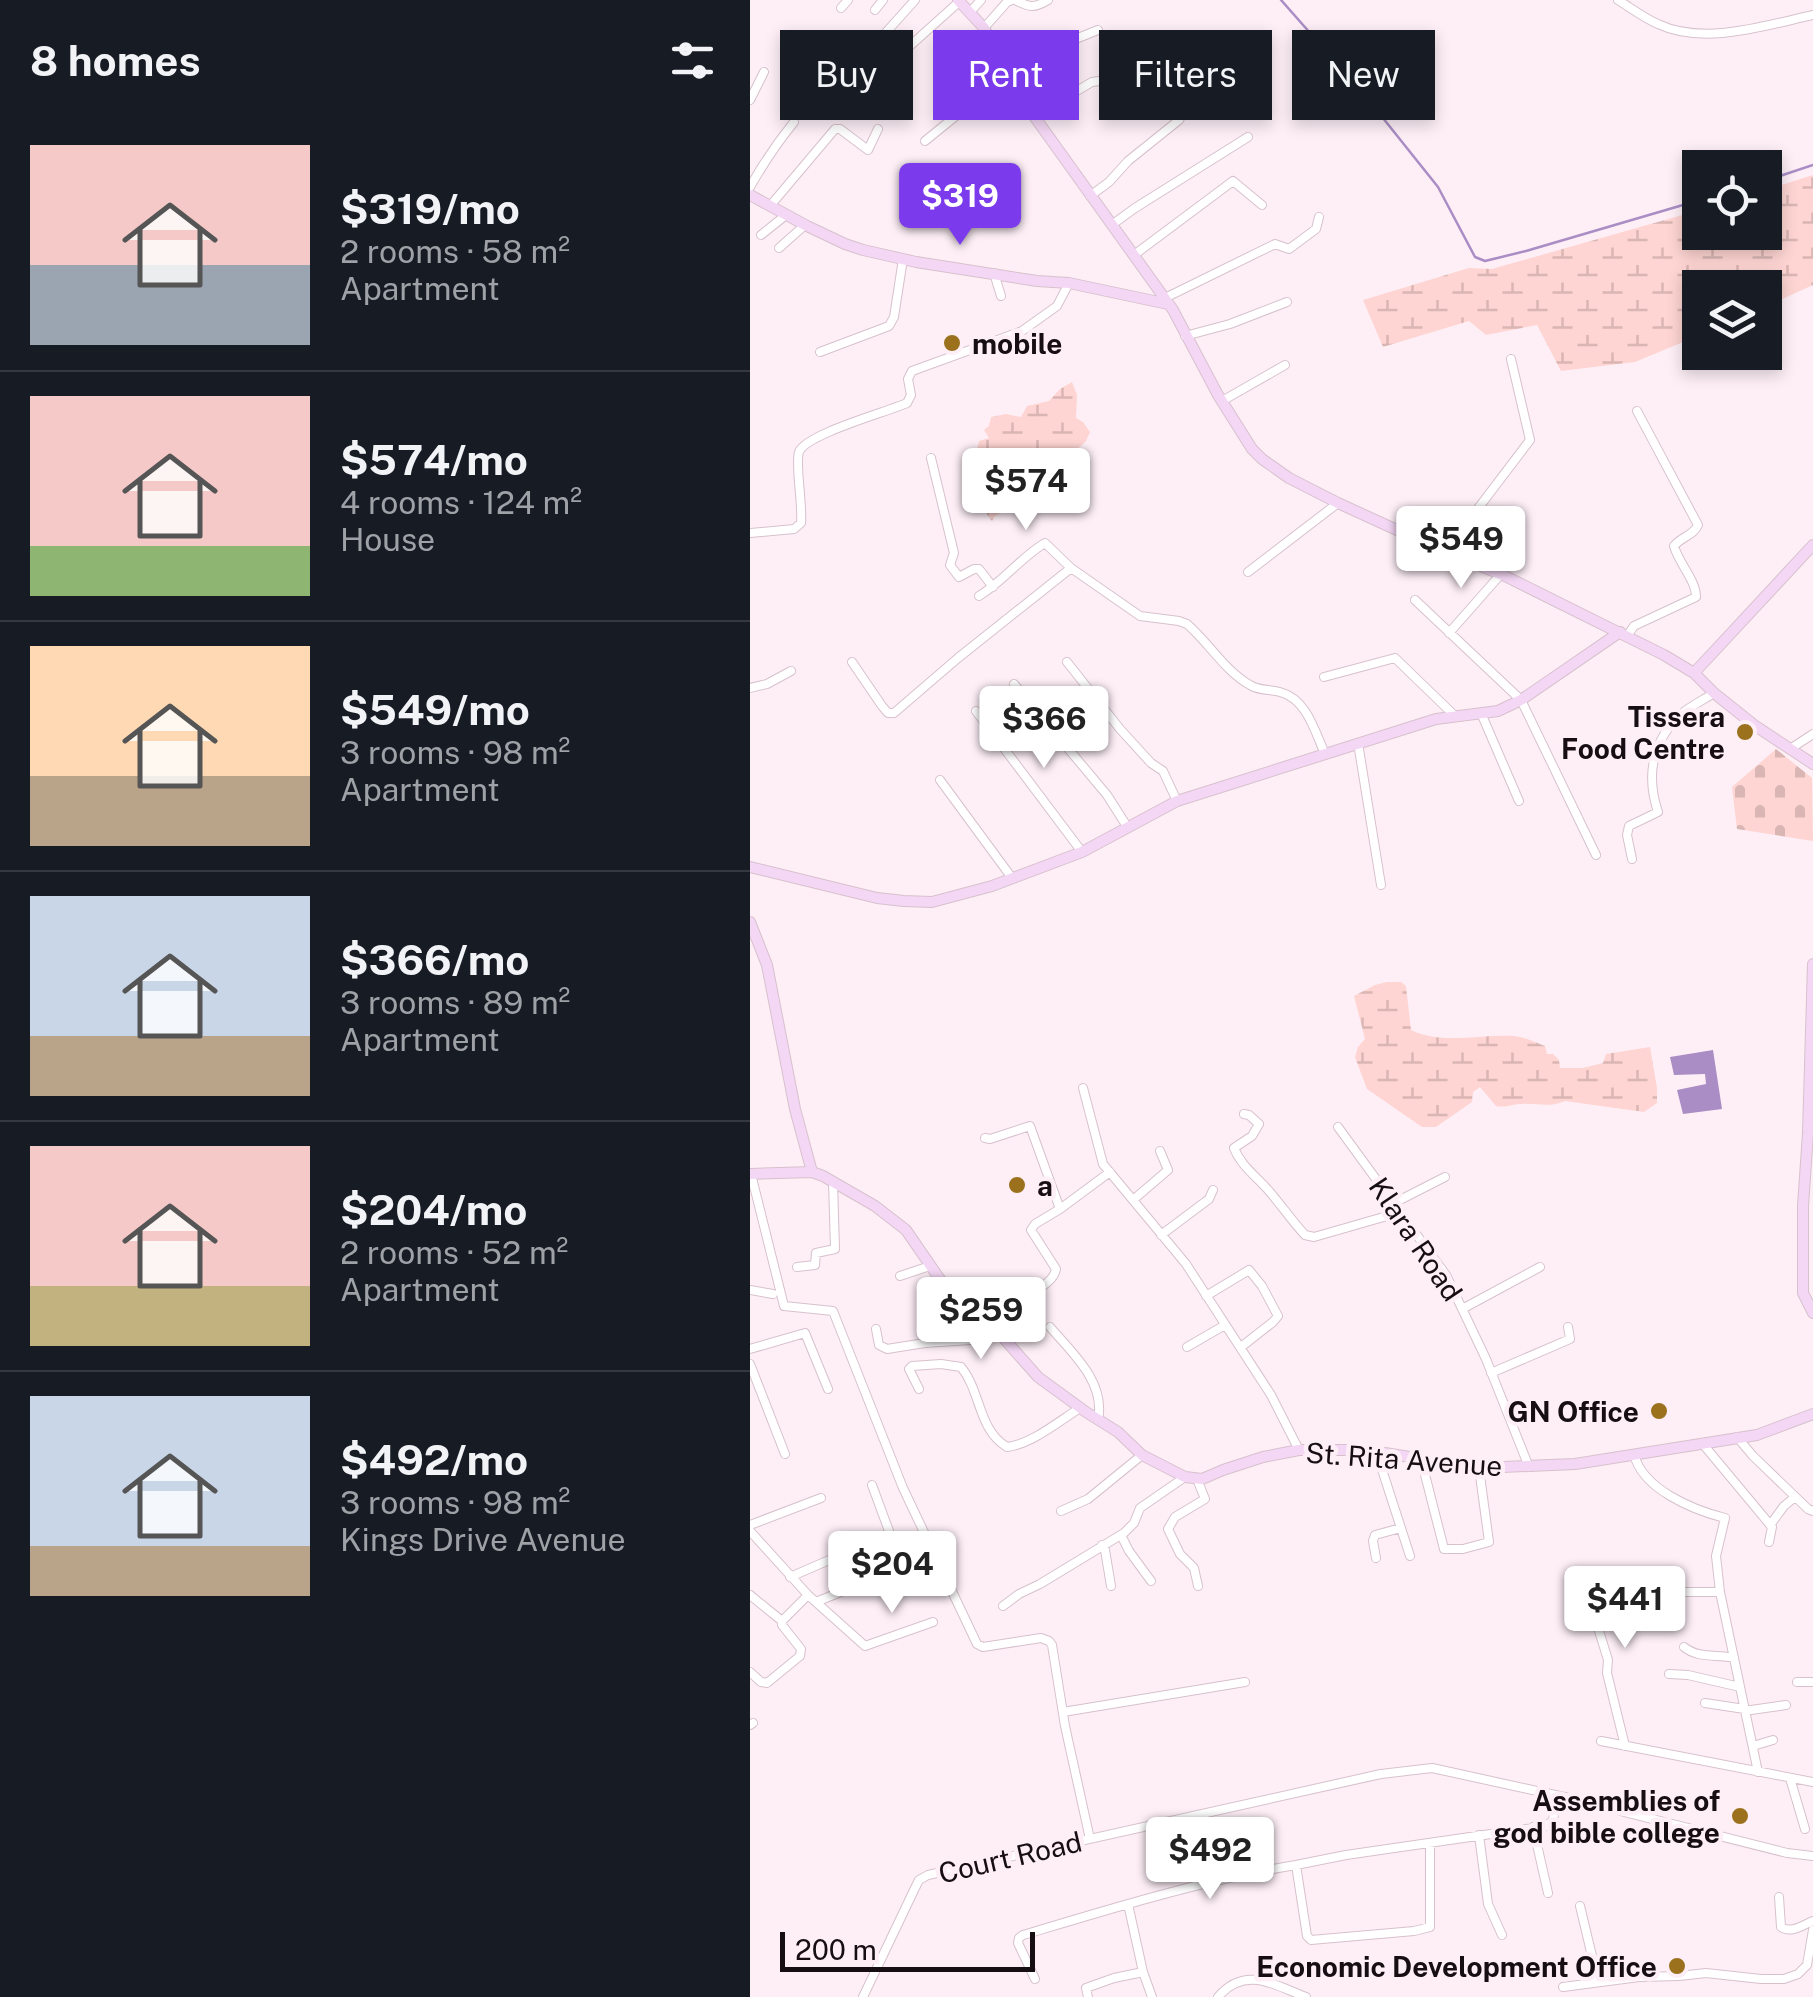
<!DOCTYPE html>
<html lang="en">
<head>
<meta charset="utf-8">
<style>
  :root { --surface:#171b24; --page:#20242c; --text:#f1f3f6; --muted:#9ea1a6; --line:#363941; --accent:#7c3aed }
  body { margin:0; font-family:"Public Sans",sans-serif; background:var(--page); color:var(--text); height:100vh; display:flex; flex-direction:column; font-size:38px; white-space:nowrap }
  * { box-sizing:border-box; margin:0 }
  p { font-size:32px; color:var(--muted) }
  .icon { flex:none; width:55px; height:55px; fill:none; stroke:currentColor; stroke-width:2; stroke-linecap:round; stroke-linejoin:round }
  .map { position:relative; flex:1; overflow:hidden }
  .side { display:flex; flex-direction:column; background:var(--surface); width:750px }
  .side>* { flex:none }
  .banner { position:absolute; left:30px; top:30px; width:882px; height:90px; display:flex; gap:20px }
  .tools { position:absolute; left:932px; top:150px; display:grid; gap:20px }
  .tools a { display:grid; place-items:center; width:100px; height:100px; border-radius:0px; background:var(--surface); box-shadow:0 5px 15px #0003; font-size:50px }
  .scale { position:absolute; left:30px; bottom:25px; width:255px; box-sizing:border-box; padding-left:10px; border:5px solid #160e12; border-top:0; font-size:28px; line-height:35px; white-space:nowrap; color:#160e12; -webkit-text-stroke:8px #feeff7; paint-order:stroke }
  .price { position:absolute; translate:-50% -85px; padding:0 22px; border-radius:10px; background:#fff; color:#222; font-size:32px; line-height:65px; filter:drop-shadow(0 2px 5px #0008) }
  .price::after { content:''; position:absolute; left:50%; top:60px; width:30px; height:22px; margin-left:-15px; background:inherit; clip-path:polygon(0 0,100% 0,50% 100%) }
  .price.current { background:var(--accent); color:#fff }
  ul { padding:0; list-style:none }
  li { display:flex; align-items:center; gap:30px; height:250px; padding:0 30px }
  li+li { border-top:2px solid var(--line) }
  li span { display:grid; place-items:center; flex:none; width:280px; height:200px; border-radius:0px; color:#555 }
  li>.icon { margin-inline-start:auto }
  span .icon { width:120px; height:120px; fill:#fffc; stroke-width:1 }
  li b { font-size:42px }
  h2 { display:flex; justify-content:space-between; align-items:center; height:120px; padding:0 30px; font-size:42px }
  .tag { padding:0 35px; border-radius:0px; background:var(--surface); box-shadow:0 5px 15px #0003; font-size:35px; line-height:90px }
  .tag.current { background:var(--accent); color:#fff }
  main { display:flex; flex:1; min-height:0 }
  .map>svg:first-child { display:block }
</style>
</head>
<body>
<main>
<section class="side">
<h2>8 homes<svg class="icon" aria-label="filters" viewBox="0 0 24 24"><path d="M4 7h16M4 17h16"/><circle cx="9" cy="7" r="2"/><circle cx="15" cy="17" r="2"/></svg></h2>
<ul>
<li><span style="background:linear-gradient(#f6c9c9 60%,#9aa5b1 0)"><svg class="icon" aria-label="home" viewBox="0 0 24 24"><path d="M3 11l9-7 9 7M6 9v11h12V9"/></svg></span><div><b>$319/mo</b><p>2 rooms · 58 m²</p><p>Apartment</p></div></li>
<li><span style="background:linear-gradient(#f6c9c9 75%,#8fb573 0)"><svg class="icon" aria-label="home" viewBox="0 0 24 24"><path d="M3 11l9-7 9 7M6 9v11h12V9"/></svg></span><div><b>$574/mo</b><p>4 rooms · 124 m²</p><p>House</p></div></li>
<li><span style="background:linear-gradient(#ffd9b3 65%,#b9a48a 0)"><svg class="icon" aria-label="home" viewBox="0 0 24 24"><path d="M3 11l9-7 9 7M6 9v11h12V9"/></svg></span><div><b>$549/mo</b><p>3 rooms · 98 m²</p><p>Apartment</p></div></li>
<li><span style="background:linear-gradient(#c9d6e8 70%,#b9a48a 0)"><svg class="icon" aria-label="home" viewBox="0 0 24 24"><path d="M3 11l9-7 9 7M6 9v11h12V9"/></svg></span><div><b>$366/mo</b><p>3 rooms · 89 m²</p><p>Apartment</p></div></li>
<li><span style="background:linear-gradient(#f6c9c9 70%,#c2b280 0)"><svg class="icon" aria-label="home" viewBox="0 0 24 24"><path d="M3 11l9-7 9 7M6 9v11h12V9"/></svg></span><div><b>$204/mo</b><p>2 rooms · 52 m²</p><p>Apartment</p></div></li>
<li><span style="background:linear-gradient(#c9d6e8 75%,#b9a48a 0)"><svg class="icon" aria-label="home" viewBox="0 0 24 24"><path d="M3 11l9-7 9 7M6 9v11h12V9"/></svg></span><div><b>$492/mo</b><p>3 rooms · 98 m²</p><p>Kings Drive Avenue</p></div></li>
</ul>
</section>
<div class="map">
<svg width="1063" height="1997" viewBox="0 0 1063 1997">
  <defs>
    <pattern id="wetland-marsh" width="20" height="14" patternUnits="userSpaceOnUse" patternTransform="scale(2.5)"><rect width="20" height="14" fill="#fed5d2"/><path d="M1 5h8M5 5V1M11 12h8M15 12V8" fill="none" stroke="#d9b6b3"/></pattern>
    <pattern id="cemetery-stones" width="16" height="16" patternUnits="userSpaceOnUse" patternTransform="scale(2.5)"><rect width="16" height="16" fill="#fed5d2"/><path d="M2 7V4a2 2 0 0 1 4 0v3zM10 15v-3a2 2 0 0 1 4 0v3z" fill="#d9b6b3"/></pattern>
  </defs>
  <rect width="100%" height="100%" fill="#feeff7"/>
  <!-- wetland -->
  <path fill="url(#wetland-marsh)" d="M1063 175V285L1015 307V288H950V335L885 362 811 371 787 325 736 335 719 321 633 347 613 300 719 268 742 269 950 210V232H1015V190Z
    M322 382 327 395 326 418 333 422 340 432 336 441 296 479 285 480 277 491H270L262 497V507L245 516 242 521C231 509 233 497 233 482 232 463 223 463 229 441L239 438 234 430 239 426 241 417 256 414 271 417 277 406 299 401 310 389Z
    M637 982H651L656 986 661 1030C692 1045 730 1034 764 1036 775 1037 785 1042 795 1046L797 1054H803L809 1060 810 1068H833L853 1063 856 1054 900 1047 907 1088V1103L894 1112 815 1101C800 1108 787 1103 772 1104 762 1104 756 1108 746 1106L730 1087 723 1092 722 1102 686 1127H672L617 1089 605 1057 608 1047 615 1039 604 996 625 985Z"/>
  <!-- cemetery -->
  <path fill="url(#cemetery-stones)" d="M1026 749 1062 778 1063 841 987 829 982 787Z"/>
  <!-- water -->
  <path fill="#a98dc4" d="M963 1050 972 1109 933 1114 927 1090 956 1084 955 1074 924 1075 920 1057Z"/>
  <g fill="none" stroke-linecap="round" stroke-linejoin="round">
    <!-- stream -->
    <path stroke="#a98dc4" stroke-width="2.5" d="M531 0 613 93 688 187 725 257 735 261 776 251 950 200
      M1015 181 1063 165"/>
    <defs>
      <path id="street" d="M265 0C279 7 284 9 298 0
        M868 0C881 8 894 18 908 24 954 46 1017 25 1063 15
        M91 8 98 0
        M125 10 133 0
        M221 11 231 0
        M234 28 257 2 262 0
        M131 38 165 0
        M133 70 210 1
        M198 81 245 45
        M0 100 14 72
        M284 116 342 82 356 80 365 84
        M175 141 249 81 328 38 348 30
        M0 187C13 164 27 143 44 122
        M340 196 359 182 378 161 429 120 433 113 453 91
        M20 206 85 129H90L118 150 128 129
        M363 224 385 208 498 137
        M11 235 36 215
        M29 248 55 225
        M384 255 483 181 512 205
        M244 273 251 296
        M415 298 525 244 539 249 566 229 569 217
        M435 336 480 324 537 302
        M70 352 139 326 144 317 153 259
        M472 401 535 365
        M181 458 204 553 200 565 209 577 224 569H229L243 587
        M0 533 44 529 51 523C53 506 45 464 49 452 56 434 137 412 157 403L161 395 158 379 162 371 272 331 307 306 319 283
        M695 552 780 440 761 359
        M498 572 588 503
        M229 596C254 581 271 557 295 543L321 568
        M665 600 771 700 846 855
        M699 633 751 574
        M877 636 884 626 946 597C946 580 929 564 924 546 931 537 944 535 948 525L887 411
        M102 662 132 706 138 713H144L208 658 321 568 390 616 429 621 437 624C459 643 475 671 500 685 509 691 520 689 530 692 557 699 565 732 575 754
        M317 662 370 729 401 763 413 771 427 801
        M574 677 645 658 706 717
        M264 684 357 795 378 828
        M0 688 17 684 41 671
        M226 711 332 852
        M731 713 769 801
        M608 743 631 885
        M1040 749 1063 734
        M190 780 262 878
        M882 859 877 835 879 826 908 812C896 776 902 742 930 715 939 707 953 700 964 693
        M333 1088 353 1164 436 1264 521 1395 549 1450
        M494 1114 499 1115 509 1124 502 1136 484 1148C491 1166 507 1177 519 1191 532 1206 542 1221 555 1235L564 1237 651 1212
        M588 1127 696 1275 736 1359 779 1467
        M235 1138 240 1139 280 1126 310 1209 360 1172
        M1 1174 34 1306 83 1311 153 1488 227 1644 233 1647 291 1638 299 1641 302 1645 315 1726 340 1839
        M383 1200 418 1170 410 1151
        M644 1203 695 1177
        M411 1235 459 1199 463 1190
        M47 1267 65 1265 66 1253 85 1249 83 1181
        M150 1276 180 1266
        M0 1290 23 1294
        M456 1296 499 1270 512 1286 528 1316 523 1322 491 1347
        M714 1308 790 1267
        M300 1327C322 1353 356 1382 348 1420
        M126 1329 129 1345 137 1349 175 1343 220 1340 248 1331
        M252 1336 283 1331 284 1328 275 1297C286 1290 304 1282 306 1269L281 1230 285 1224 310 1209
        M437 1347 475 1325
        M0 1349 55 1333 78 1389
        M0 1364 35 1454
        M741 1373 820 1339 818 1327
        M169 1389 159 1369 162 1366 191 1364 211 1367C231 1391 228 1430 257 1447 282 1444 309 1421 330 1408
        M987 1437 1003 1456 1058 1509 1063 1511
        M952 1443 1022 1527 1019 1542
        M626 1451 660 1556
        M884 1454C892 1489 943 1510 975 1518L966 1556 970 1592 1008 1772
        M671 1459 694 1549H713L739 1542 729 1468
        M447 1479 455 1499 425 1517 418 1529 430 1554 444 1568 448 1586
        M311 1511 338 1499 392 1455
        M0 1525 71 1498
        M1020 1525 1034 1506 1045 1497
        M0 1531 58 1595 32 1621V1625L51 1649 50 1656 17 1683 11 1682 0 1672
        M371 1535 379 1551 401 1581
        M352 1545 355 1550 361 1586
        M626 1558 623 1541 625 1535 651 1528
        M40 1577 137 1535 139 1531 122 1485
        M823 1582 837 1596 841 1605 858 1660 857 1673 875 1746
        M925 1592H970
        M0 1595 32 1621
        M58 1595 115 1646 183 1622
        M66 1602 157 1565
        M253 1606 269 1594 290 1584 374 1533 384 1523 390 1508 435 1477
        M934 1647C949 1659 966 1654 984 1658
        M919 1674 938 1675 990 1687
        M1047 1682H1063
        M955 1703 1001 1710 1036 1705
        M313 1712 495 1682
        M0 1725 3 1723
        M851 1741 1063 1782
        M1003 1746 1023 1740
        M1040 1778 1055 1829
        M783 1827 798 1893
        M729 1835 738 1904 752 1935
        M546 1865 596 1855 796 1826 803 1820 807 1796
        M1029 1897 1031 1927C1041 1934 1053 1925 1063 1921
        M830 1906 848 1981
        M393 1972 402 1997
        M285 1979 268 1943 269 1938 273 1935C363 1908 453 1880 546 1865L557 1936 561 1940 664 1931 680 1927V1843
        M813 1987 889 1977 929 1976 956 1973 1011 1979H1034L1048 1974 1057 1965 1063 1930
        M113 1997 165 1888 169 1880 178 1875 631 1774 682 1768 819 1798 1037 1853 1063 1856
        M338 1997 336 1988 364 1978 393 1972 378 1904
        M468 1997C495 1965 524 1985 556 1997"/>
      <path id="secondary" d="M208 0 234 28 284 116 423 310 468 395 502 449 512 459 539 478 588 503 695 552 753 575 914 655 944 673 964 693 1004 725 1063 764
        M0 195 57 226 95 244 113 250 166 262 287 281 319 283 418 304
        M944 673 1063 545
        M0 867 127 898 154 901 182 902 242 886 332 852 427 801 686 719 748 711 771 700 870 632
        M0 922 17 965 45 1109 62 1172
        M1063 964 1058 1133 1053 1206V1293L1063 1313
        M0 1174 62 1172 73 1176 125 1206 156 1230 200 1294 243 1326 288 1377 336 1412 368 1432 392 1455 435 1477 452 1479 473 1470 513 1457 549 1450H616L729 1468 825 1464 1007 1435 1063 1414"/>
    </defs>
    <!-- street casing -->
    <use href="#street" stroke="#d7c1cc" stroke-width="10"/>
    <!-- secondary casing -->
    <use href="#secondary" stroke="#d7c1cc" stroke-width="12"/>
    <!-- street -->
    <use href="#street" stroke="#fff" stroke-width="8"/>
    <!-- secondary -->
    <use href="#secondary" stroke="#f4d7f5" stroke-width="10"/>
  </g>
  <!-- markers -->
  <g fill="#9b711e" stroke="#feeff7" stroke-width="4">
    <circle cx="202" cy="343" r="10"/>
    <circle cx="995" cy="732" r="10"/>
    <circle cx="267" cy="1185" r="10"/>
    <circle cx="909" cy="1411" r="10"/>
    <circle cx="990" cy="1816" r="10"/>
    <circle cx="927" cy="1966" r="10"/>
  </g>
  <g text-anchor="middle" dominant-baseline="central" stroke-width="9" stroke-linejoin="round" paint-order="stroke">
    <!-- poi labels -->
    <g font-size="28" font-weight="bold" fill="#160e12" stroke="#feeff7" text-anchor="end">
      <text x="222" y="343" text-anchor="start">mobile</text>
      <text x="975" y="716">Tissera<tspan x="975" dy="32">Food Centre</tspan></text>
      <text x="287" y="1185" text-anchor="start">a</text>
      <text x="889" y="1411">GN Office</text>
      <text x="970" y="1800">Assemblies of<tspan x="970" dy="32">god bible college</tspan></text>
      <text x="907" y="1966">Economic Development Office</text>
    </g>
    <!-- street labels -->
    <g font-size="28" fill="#160e12" stroke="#feeff7">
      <text transform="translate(666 1239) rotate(56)">Klara Road</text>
      <text transform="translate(654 1459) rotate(4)">St. Rita Avenue</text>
      <text transform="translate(260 1857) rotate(-13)">Court Road</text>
    </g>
  </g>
</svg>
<div class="tools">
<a><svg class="icon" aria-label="locate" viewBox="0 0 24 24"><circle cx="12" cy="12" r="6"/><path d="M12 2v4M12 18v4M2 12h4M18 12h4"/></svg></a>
<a><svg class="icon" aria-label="layers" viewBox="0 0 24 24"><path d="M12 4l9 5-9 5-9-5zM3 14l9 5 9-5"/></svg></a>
</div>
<div class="scale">200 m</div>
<b class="price current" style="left:210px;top:248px">$319</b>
<b class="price" style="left:276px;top:533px">$574</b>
<b class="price" style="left:711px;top:591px">$549</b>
<b class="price" style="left:294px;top:771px">$366</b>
<b class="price" style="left:231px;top:1362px">$259</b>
<b class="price" style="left:142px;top:1616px">$204</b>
<b class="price" style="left:875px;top:1651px">$441</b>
<b class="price" style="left:460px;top:1902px">$492</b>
<div class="banner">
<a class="tag">Buy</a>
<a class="tag current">Rent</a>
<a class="tag">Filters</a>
<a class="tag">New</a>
</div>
</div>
</main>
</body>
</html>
